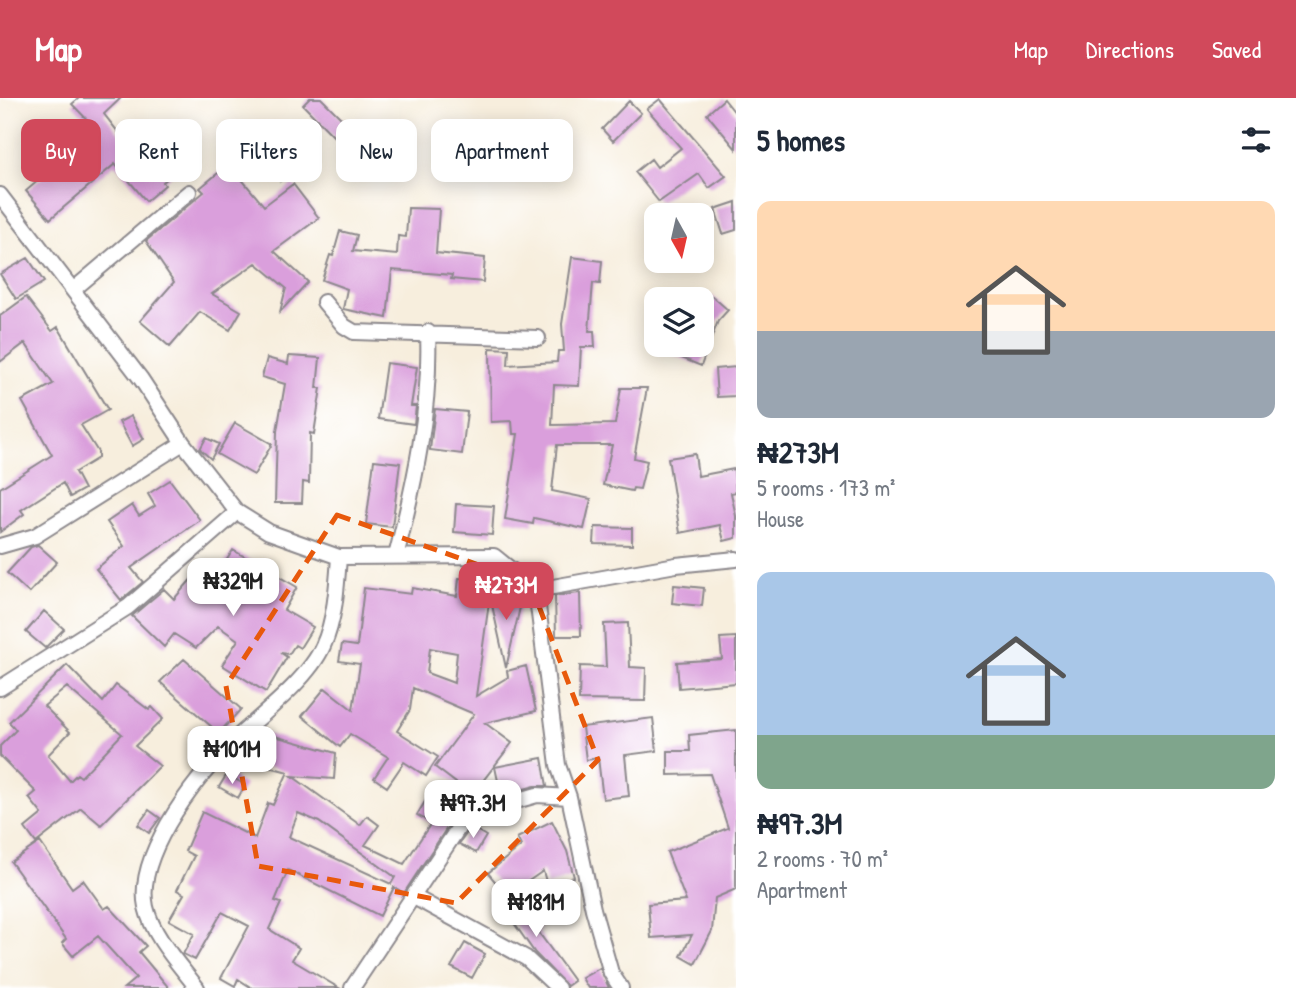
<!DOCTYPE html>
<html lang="en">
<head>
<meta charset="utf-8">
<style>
  :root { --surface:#fff; --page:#f6f6f7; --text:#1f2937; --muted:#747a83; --accent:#d1495b }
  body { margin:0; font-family:"Patrick Hand",sans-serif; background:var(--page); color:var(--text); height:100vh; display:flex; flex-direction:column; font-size:26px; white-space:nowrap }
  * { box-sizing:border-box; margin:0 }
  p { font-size:23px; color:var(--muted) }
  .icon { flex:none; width:38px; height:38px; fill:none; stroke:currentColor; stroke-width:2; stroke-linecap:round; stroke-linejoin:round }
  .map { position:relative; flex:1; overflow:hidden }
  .sheet { display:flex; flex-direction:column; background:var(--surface); width:560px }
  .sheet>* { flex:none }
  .banner { position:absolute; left:21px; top:21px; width:609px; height:63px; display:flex; gap:14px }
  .needle { width:46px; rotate:172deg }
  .buttons { position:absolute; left:644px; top:105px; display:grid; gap:14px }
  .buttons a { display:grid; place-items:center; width:70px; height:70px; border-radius:14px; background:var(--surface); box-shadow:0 4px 18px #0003; font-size:35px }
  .price { position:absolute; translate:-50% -60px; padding:0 16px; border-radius:14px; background:#fff; color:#222; font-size:23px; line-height:46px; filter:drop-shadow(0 2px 4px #0008) }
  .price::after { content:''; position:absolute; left:50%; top:42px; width:21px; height:16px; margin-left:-10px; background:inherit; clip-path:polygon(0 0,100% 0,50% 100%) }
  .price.active { background:var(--accent); color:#fff }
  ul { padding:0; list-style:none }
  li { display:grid; align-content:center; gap:14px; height:371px; padding:0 21px }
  li span { display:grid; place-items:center; height:217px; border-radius:14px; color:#555 }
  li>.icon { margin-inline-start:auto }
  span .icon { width:126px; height:126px; fill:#fffc; stroke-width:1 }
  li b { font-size:30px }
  h2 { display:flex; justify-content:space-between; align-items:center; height:84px; padding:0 21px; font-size:30px }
  .tag { padding:0 24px; border-radius:14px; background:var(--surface); box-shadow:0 4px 18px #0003; font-size:24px; line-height:63px }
  .tag.active { background:var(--accent); color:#fff }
  header { display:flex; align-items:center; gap:42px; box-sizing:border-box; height:98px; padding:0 35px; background:var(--accent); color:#fff }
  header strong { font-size:33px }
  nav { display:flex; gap:38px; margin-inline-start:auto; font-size:24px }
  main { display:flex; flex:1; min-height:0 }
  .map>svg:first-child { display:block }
</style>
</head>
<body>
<header>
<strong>Map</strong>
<nav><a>Map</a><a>Directions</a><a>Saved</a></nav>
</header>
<main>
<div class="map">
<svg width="736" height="890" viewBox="0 0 736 890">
  <rect width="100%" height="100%" fill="#fff"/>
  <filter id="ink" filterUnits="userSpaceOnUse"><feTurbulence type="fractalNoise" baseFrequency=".0143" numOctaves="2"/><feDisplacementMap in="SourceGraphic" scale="14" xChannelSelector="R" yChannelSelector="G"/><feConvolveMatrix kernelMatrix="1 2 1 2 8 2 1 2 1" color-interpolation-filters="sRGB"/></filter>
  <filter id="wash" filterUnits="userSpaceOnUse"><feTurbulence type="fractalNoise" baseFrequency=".00686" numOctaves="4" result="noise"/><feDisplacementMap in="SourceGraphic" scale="28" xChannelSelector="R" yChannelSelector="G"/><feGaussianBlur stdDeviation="1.57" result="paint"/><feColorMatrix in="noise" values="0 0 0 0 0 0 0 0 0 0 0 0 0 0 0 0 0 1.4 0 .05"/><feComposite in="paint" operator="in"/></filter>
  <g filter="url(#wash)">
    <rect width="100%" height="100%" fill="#f7eedd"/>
    <g id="blocks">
      <!-- building -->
      <path fill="#da9fdc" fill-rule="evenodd" d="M79 0H121L104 16 122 39 141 25 161 51 180 36 197 57 163 84 165 87 146 103 115 66 50 121 26 93 97 32 72 6Z
        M310 0H321L353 32 340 45 303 7Z
        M660 1 726 78 709 90 699 76 659 104 635 74 651 61 657 69 681 50 647 11Z
        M724 1 736 16V51L707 16Z
        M629 3 641 15 613 43 602 31Z
        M278 33 302 67 280 83 256 49Z
        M229 66 264 108 293 86 319 120 274 153 308 184 280 214 286 190 256 165 212 196 241 213 230 232 200 214 170 249 140 223 174 184 146 143 204 94 200 90Z
        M736 104V132L723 136 715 111Z
        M408 110 439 111 436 155 485 160 483 184 451 181 452 177 392 172 387 220 343 211 347 191 322 182 330 157 333 158 340 133 357 137 353 153 397 157 398 138 406 139Z
        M572 159 602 163 600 186 593 185 589 233H594L595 249H581L579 288 554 287 552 327 615 326 621 290H647L634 360 647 363 640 391 633 390 632 393 603 387 612 347H557L552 393 591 401 584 431 534 420 533 426 505 421 518 336H513L512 323 491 324 490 250 509 251 508 267 557 264 558 253H564L562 226Z
        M28 160 44 184 16 201 0 176Z
        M712 198 728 212 718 223 701 268 650 247H702V209Z
        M26 199 52 233 58 229 108 312 81 327 98 354V360L75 374 84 391 70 399 63 385 21 412 24 416 0 434V390L52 357 22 303 53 286 25 245 0 264V218Z
        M289 258 320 260 317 290H321L314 336 310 335 309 385 303 384 302 405H275L277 333 285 286 262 279 267 260 288 266Z
        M386 265 417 269 411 308H416L414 326 378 321Z
        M736 269V298L717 299 715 271Z
        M435 311 467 314 462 356 430 352Z
        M131 318 144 341 132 348 119 324Z
        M235 325 272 346 254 377 217 356Z
        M206 340 219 346 211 361 200 351Z
        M695 356 698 378 734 371 736 394 731 395 736 418V440L724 443 720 427 680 435 668 360Z
        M374 362 400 365 392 429 366 426Z
        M170 382 200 422 131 470 143 484 121 502 96 471 124 448 107 424 132 407 139 418 155 408 148 396Z
        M456 406 494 408 492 437 454 434Z
        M595 429 632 430V447L594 446Z
        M38 447 57 464 29 495 7 475 31 449Z
        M233 452 297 489 284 512 313 529 300 550 295 547 289 556 281 555 287 559 266 594 222 567 238 542 218 528 196 550 174 536 164 549 132 518 164 491 174 501 195 477 209 490Z
        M459 480 492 483 476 598 508 579 507 573 526 568 536 613 485 625 512 645 472 697 435 669 474 616 413 590 410 612 397 633 438 659 426 678 404 664 387 689 374 680 388 659 350 636 340 649 302 618 325 590 353 612 360 566 339 563 342 546 357 548 364 490 411 496 412 490 457 498ZM430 550 457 555 454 585 427 575Z
        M674 487 704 490 702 508 672 505Z
        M580 495 581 538H556L555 498Z
        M490 498 521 505 506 570Z
        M44 513 64 531 45 550 26 534Z
        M628 525 630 569 646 570 645 603 579 602 580 568 606 569 604 526Z
        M736 539V585L679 590 677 564 722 561 720 540Z
        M184 561 241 611 219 635 160 584Z
        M67 567 103 604 116 587 149 612 152 609 163 621 135 648 160 668 101 727 81 710 36 745 25 730 42 716 29 700 36 694 0 658V648L16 632 9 624ZM67 589 122 636 81 679 77 676 70 683 48 657 70 634 44 608Z
        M653 620 657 653 625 657 629 698 603 701 598 660 586 662 582 629Z
        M736 632V791L715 800 712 833 695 866 681 858 692 837 651 840 648 806 686 803 667 754 728 730 710 676 668 677V653H690L689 637Z
        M267 636 336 655 334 681 292 678 360 727 367 718 379 727 365 747 404 766 431 725 417 717 426 702 454 719 404 795 394 789 380 818 288 772 275 803 281 805 269 831 299 850 292 862 339 890H252L238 881 235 888 221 880 249 828 222 814 195 862 183 856 194 836 169 822 184 796 177 792 194 758 185 753 202 714 255 740 268 705 273 707 288 674 259 666ZM298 715 319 724 395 779 391 786 289 739Z
        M542 660 547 688H535L501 697 495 669Z
        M227 676 245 687 238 700 219 689Z
        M149 712 160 720 149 735 138 727Z
        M552 723 567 753 574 779 547 787 543 773 507 798 488 775 521 748 517 740Z
        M471 729 486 738 476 755 459 746Z
        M40 744 72 790 83 782 104 811 109 808 146 848 139 854 169 890H124L136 880 98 838 73 858 62 845 66 841 11 764Z
        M521 800 541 830 537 832 574 883 567 888 535 855 504 811Z
        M465 845 485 856 472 880 451 869Z
        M600 870 609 890H588L582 880Z"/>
    </g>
  </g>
  <g filter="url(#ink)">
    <use href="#blocks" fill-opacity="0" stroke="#8c888c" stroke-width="2"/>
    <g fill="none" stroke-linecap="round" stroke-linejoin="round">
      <defs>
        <path id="street" d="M0 97 141 281 183 345 237 414 269 434 339 459 494 458 536 492 676 467 736 461
          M73 192 189 94
          M324 204 344 228 354 234 538 240
          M0 448 35 438 183 345
          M396 458C415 384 431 311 428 234
          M536 492 558 667 569 699 593 811 611 875 621 890
          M0 590 128 509 237 414
          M414 799 526 860 558 890
          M197 890C179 866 153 839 146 809 134 755 204 668 243 634 268 612 310 578 323 548 335 522 337 488 339 459
          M352 890 467 717 537 697 569 699"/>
      </defs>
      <!-- street casing -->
      <use href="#street" stroke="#8c888c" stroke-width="18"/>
      <!-- street -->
      <use href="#street" stroke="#fff" stroke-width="14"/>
    </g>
  </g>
  <!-- marked area -->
  <path fill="none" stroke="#e8590c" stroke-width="5" stroke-dasharray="14 9" stroke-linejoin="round" d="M337 417 530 485 598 662 456 805 258 768 226 588Z"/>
</svg>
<div class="buttons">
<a><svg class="needle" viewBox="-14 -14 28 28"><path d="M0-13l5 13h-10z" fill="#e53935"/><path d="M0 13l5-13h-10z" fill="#747a83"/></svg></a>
<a><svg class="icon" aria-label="layers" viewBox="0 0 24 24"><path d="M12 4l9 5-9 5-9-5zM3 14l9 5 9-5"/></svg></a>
</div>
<b class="price" style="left:233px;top:520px">₦329M</b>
<b class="price active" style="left:506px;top:524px">₦273M</b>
<b class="price" style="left:232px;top:688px">₦101M</b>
<b class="price" style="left:473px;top:742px">₦97.3M</b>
<b class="price" style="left:536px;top:841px">₦181M</b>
<div class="banner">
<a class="tag active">Buy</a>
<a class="tag">Rent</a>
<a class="tag">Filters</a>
<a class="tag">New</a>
<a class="tag">Apartment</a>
</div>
</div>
<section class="sheet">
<h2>5 homes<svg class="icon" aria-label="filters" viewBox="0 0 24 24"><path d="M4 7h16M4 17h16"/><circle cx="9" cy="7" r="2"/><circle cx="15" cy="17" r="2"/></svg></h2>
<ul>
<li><span style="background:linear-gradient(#ffd9b3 60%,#9aa5b1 0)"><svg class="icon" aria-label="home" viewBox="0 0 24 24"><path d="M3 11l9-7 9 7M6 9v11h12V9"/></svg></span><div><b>₦273M</b><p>5 rooms · 173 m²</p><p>House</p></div></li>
<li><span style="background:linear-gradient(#a9c7e8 75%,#7fa58c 0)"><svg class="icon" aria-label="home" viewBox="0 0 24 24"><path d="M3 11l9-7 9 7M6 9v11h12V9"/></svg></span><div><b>₦97.3M</b><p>2 rooms · 70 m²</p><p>Apartment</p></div></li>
</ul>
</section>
</main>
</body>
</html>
